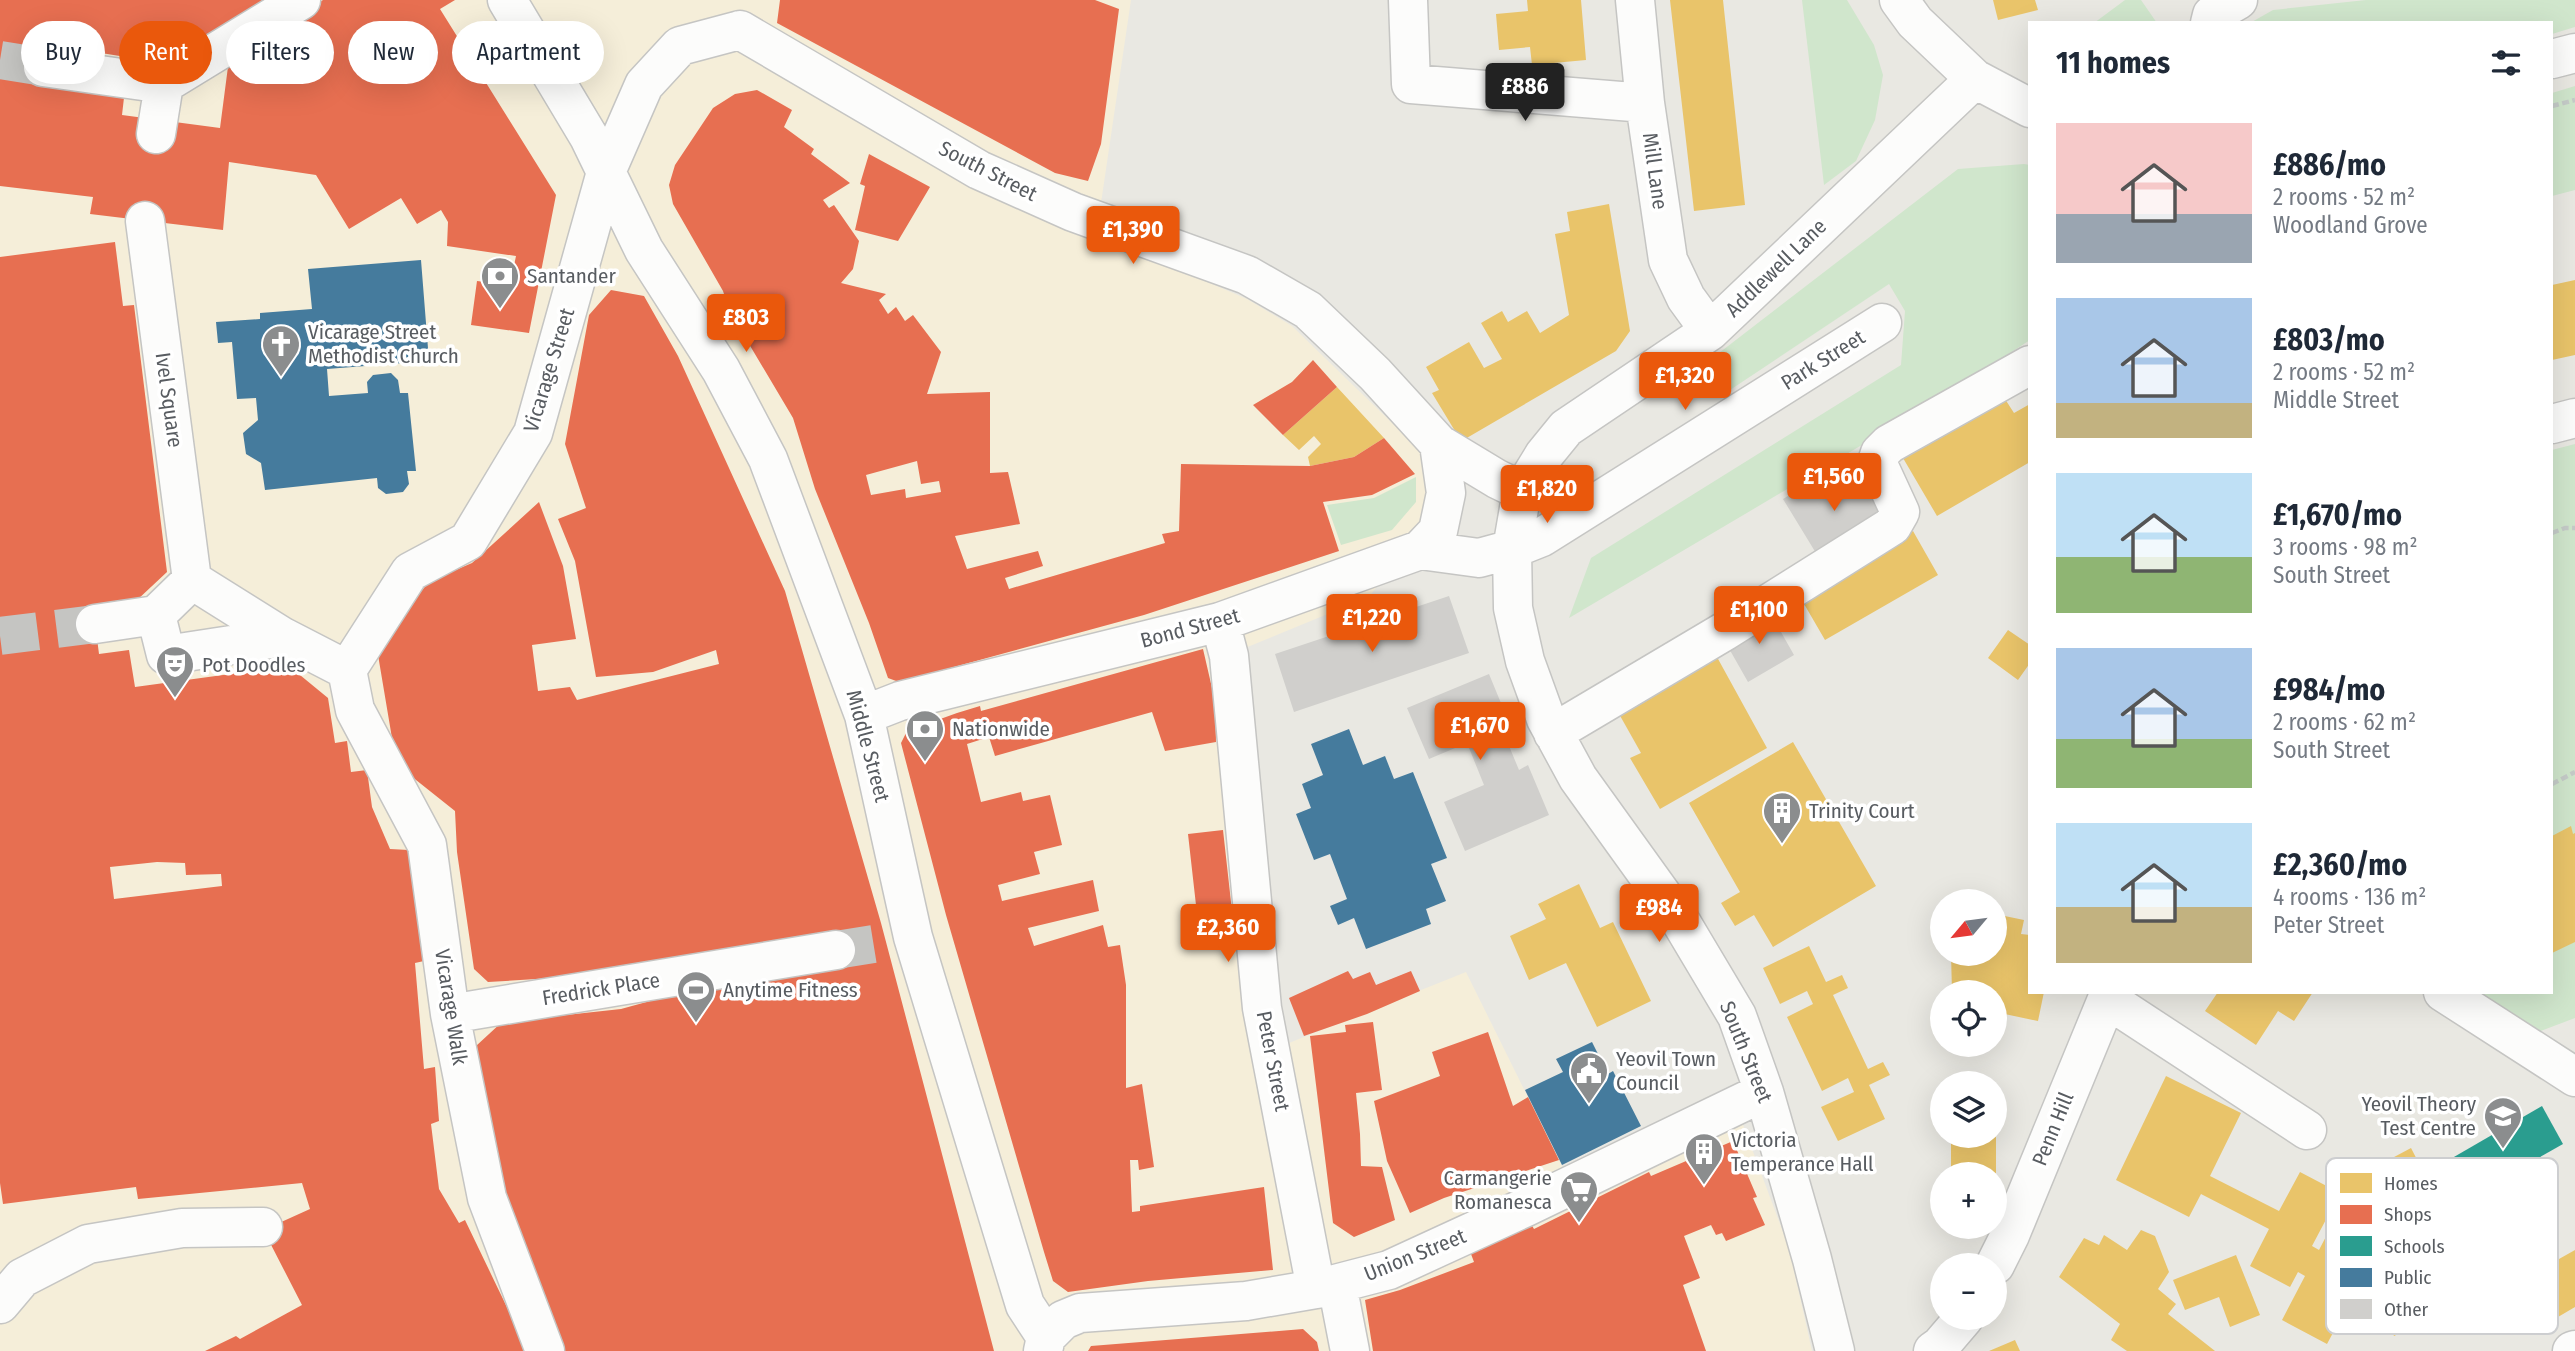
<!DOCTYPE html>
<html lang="en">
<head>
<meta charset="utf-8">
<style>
  :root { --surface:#fff; --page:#f6f6f7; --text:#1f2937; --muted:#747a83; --accent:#ea580c }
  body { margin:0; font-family:"Fira Sans Condensed",sans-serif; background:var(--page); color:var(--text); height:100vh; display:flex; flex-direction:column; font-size:26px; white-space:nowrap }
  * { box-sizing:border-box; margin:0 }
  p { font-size:23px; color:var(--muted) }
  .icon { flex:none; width:38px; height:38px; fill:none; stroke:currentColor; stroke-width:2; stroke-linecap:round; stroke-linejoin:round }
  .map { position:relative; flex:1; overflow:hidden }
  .side { position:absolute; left:2028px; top:21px; width:525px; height:973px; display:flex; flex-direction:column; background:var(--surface); border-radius:0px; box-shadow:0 7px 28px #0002 }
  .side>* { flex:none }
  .top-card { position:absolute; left:21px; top:21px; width:665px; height:63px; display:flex; gap:14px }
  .needle { width:46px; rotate:241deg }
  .buttons { position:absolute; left:1930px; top:889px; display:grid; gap:14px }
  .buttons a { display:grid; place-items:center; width:77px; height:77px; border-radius:50%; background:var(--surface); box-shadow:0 7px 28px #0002; font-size:35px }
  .price { position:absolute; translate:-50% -60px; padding:0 16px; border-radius:7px; background:var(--accent); color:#fff; font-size:23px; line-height:46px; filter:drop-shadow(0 2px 4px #0008) }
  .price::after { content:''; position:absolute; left:50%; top:42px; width:21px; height:16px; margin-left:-10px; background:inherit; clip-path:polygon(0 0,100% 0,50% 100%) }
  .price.active { background:#222; color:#fff }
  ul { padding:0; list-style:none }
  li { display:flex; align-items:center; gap:21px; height:175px; padding:0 28px }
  li span { display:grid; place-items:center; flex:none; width:196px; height:140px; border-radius:0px; color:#555 }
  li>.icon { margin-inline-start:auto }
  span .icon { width:84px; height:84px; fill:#fffc; stroke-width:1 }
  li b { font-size:30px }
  h2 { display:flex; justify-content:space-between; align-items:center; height:84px; padding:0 28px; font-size:30px }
  .pill { padding:0 24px; border-radius:32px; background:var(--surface); box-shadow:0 7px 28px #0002; font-size:24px; line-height:63px }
  .pill.active { background:var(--accent); color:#fff }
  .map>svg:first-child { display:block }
</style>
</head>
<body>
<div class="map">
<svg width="2575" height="1351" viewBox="0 0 2575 1351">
  <rect width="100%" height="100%" fill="#e9e8e2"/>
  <!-- commercial -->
  <path fill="#f5eed9" d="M0 0H1131L1101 203 1105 238 1247 299 1292 326 1420 450 1430 515 1369 597 1245 648 1284 1045 1466 972 1567 1176 1733 1098 1789 1248 1812 1351H0Z"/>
  <!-- green -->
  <path fill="#d0e6cc" d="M1802 0H1847L1874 45 1883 75 1875 120 1856 161 1824 185Z
    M2125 0H2141L2157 23H2094Z
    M2366 0H2575V27L2552 34V23H2250L2273 10Z
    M2575 86V190L2552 196V93Z
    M2024 164 2030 165V340L1933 403 1569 618 1591 558 1901 365 1905 311 1889 284 1721 396 1706 363 1958 169Z
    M2575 444V1018L2525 1037 2456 992H2552V450Z
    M1416 477V502L1392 530 1341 545 1327 505 1374 498Z"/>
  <!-- homes -->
  <path fill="#e9c46a" d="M1527 0H1581L1586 60 1532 65 1530 47 1499 50 1496 14 1528 11Z
    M1670 0H1723L1745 205 1694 211Z
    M1993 0H2035L2038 10 1998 20Z
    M1609 204 1630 331 1616 351 1465 439 1458 436 1432 393 1439 390 1426 367 1469 342 1484 368 1502 359 1481 323 1502 311 1508 322 1527 311 1540 333 1569 315 1555 234 1570 231 1567 212Z
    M2575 280V355L2552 360V285Z
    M1337 387 1384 438 1354 457 1310 466 1308 457 1321 444 1314 436 1299 450 1283 435Z
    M2005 399 2014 413 2030 404V462L1937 516 1903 458Z
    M1913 531 1938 575 1825 640 1800 597Z
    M2008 630 2030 645V663L2018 680 1988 658Z
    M1712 648 1767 748 1660 809 1630 758 1641 753 1614 705Z
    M1793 742 1876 886 1773 947 1754 915 1735 926 1721 903 1740 892 1689 803Z
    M2571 826 2573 834 2575 833V942L2552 953V836Z
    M1579 884 1600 928 1613 922 1651 1001 1597 1027 1566 963 1529 980 1510 936 1546 919 1538 904Z
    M1995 914 2024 920 2021 934 2030 935V992H2044L2038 1021 1995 1012V992H1952L1951 954H1995Z
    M1809 946 1826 982 1842 975 1848 988 1833 995 1868 1069 1883 1062 1890 1075 1869 1085 1885 1119 1838 1141 1821 1107 1854 1092 1848 1078 1822 1091 1787 1017 1813 1004 1807 991 1780 1004 1763 968Z
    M2218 992H2313L2294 1021 2278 1011 2256 1045 2205 1011Z
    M2166 1076 2241 1113 2210 1176 2279 1211 2300 1172 2340 1193 2312 1246 2319 1250 2332 1225 2378 1249 2364 1274 2373 1279 2399 1230 2440 1252 2395 1336 2354 1315 2359 1305 2350 1301 2327 1344 2282 1320 2305 1276 2298 1272 2290 1287 2250 1266 2269 1229 2201 1194 2189 1217 2116 1180Z
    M1951 1136H1996V1174H1951Z
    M2411 1148 2426 1177 2447 1165 2464 1199 2414 1226 2381 1164Z
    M2522 1192 2559 1259 2575 1250V1307L2558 1317 2553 1308 2529 1321 2473 1220Z
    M2141 1230 2155 1236 2169 1272 2158 1289 2176 1304 2168 1314 2215 1351H2127L2111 1340 2120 1324 2059 1277 2084 1238 2099 1245 2104 1235 2127 1250Z
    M2236 1255 2260 1315 2230 1327 2219 1297 2185 1310 2173 1280Z
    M2015 1340 2020 1351H1989Z"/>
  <!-- shops -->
  <path fill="#e76f51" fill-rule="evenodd" d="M0 0H280L204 46 129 34 126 57 45 44 43 67 125 89 122 115 220 128 229 59 323 0H455L440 9 556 195 529 333 471 325 477 281 510 285 516 256 447 246 448 222 441 210 417 224 401 198 349 229 316 175 229 162 223 230 90 214 93 197 0 186Z
    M780 0H1095L1119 9 1101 144 1088 181 1055 173 777 23Z
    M757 90 792 110 784 127 814 149 811 154 850 183 823 200 829 208 834 205 859 241 853 269 841 283 886 294 879 300 888 314 896 307 905 321 913 315 941 352 927 394 990 392V473L1008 472 1020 524 955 536 967 569 1038 551 1043 566 1005 578 1009 589 1165 543 1162 534 1179 531 1181 464 1310 466 1354 457 1384 438 1415 474 1372 495 1323 502 1339 551 1144 615 899 682 888 678 869 623 815 489 793 418 730 312 723 291 673 204 669 185 675 165 713 108 735 94ZM917 461 921 484 939 481 941 492 906 498 905 489 871 495 866 475Z
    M869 154 930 187 898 241 855 230 865 186 860 184Z
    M115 242 123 306 134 305 167 572 136 601 93 607 99 654 129 650 135 687 289 666 328 698 335 743 347 741 351 772 367 770 372 807 390 849 409 850 424 961 415 963 424 1069 435 1067 439 1121 431 1124 439 1189 459 1223 465 1220 528 1351H205L236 1336 240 1339 302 1305 266 1235 268 1228 310 1209 302 1183 138 1199 136 1187 3 1204 0 1183V257ZM157 862 185 863 186 875 221 874 222 886 114 899 110 867Z
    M611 290 644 296 678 356 785 591 881 923 994 1351H562L533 1296 476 1079V1046L502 1022 621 1009 836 950 617 974 488 982 474 969 457 852 455 811 411 776 394 750 376 643 430 581 472 563 539 502 563 566 576 639 532 645 538 691 570 687 577 700 719 664 716 650 653 672 596 677 575 561 558 519 586 508 565 444 589 315Z
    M1313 360 1337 387 1283 435 1253 405 1292 382Z
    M1203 649 1215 701 1216 742 1165 751 1152 712 995 756 989 737 967 744 981 802 1021 792 1023 801 1050 795 1062 845 1034 852 1040 874 998 885 1002 901 1093 880 1099 911 1028 928 1034 946 1103 925 1108 947 1120 945 1126 985V1088L1142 1084 1154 1167 1139 1170 1138 1160H1130L1132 1212 1140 1211V1206L1264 1187 1273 1270 1148 1281 1068 1292 1053 1281 1044 1252 946 915 901 743 907 731 957 713 980 706 981 711Z
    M1223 830 1232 911 1197 914 1188 834Z
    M1348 971 1353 979 1370 972 1376 985 1411 971 1420 991 1367 1014 1304 1036 1289 998Z
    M1373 1022 1382 1090 1356 1093 1360 1134 1361 1166 1382 1167 1395 1220 1354 1237 1333 1223 1310 1036 1346 1032 1345 1025Z
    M1488 1032 1513 1106 1528 1097 1559 1160 1444 1198 1410 1213 1387 1161 1374 1101 1440 1076 1432 1052Z
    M1733 1141 1757 1197 1753 1198 1765 1225 1726 1241 1722 1233 1716 1235 1711 1225 1684 1236 1700 1278 1683 1285 1706 1351H1373L1365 1300 1400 1290 1474 1262 1471 1254 1531 1224 1534 1229 1649 1172 1651 1176Z
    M1303 1329 1317 1342 1319 1351H1088L1091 1346Z"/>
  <!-- schools -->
  <path fill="#2a9d8f" d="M2542 1106 2563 1144 2468 1198 2447 1161Z"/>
  <!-- public -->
  <path fill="#457b9d" d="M421 260 429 361 327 369 329 396 368 393 367 382 373 375 391 373 398 380 400 393H408L416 471H407L409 484 403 492 386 494 378 488 377 478 265 490 261 463 246 454 243 433 258 420 256 398 237 399 232 342 218 343 216 322 260 319V313L312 309 308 269Z
    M1349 729 1363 765 1385 756 1394 779 1413 772 1447 858 1431 864 1446 901 1426 909 1431 924 1366 949 1354 918 1338 925 1330 906 1347 899 1330 854 1314 860 1296 814 1311 808 1302 784 1323 775 1311 744Z
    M1592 1042 1608 1074 1613 1071 1641 1126 1562 1165 1525 1090 1563 1072 1556 1059Z"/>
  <!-- building -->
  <path fill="#d0cfcc" d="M1823 475 1835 494 1864 477 1887 518 1819 558 1783 499Z
    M1449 596 1469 653 1294 712 1275 654Z
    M1769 611 1794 655 1748 682 1723 638Z
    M1489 674 1510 725 1502 729 1519 770 1528 765 1549 815 1465 851 1444 802 1484 785 1467 743 1429 759 1407 708Z"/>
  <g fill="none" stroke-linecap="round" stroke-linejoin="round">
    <!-- minor-tunnel -->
    <path stroke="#c5c5c2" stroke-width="38" stroke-dasharray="38 19" stroke-linecap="butt" d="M0 60 43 67
      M0 636 95 624
      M836 950 885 942"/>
    <defs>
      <path id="minor" d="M1408 0 1411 84 1645 103
        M1635 0 1645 103 1668 260 1686 298 1710 331
        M1899 0 1915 22 1975 79 2030 108
        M2210 23 2212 15 2238 0
        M740 30 680 46 644 85 606 172 644 250 721 370 768 459 864 715 913 937 1025 1305 1046 1337 1043 1351
        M740 30 979 170 1073 212 1247 275 1308 310 1375 374 1439 444 1497 479 1522 491
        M2552 59 2575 53
        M43 67 164 84 301 0
        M156 134 164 84
        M145 221 192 580 283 637 347 670
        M2552 424 2575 418
        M1420 550 1438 531 1446 493 1439 444
        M192 580 156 615 166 655 283 637
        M1220 622 1229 656 1262 1008 1316 1289
        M95 624 156 615
        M347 670 410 572 468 541 533 433 606 172 589 137 507 0
        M347 670 355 710 427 845 450 1014 487 1198 545 1351
        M864 715 900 701 1220 622 1420 550 1479 558 1512 549 1542 537 1882 323
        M1553 733 1725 631 1892 526 1900 512 1877 462 1880 453 1889 444 2030 365
        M2443 992 2575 1077
        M2107 999 2307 1130
        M450 1014 836 950
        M1995 1265 2010 1235 2110 992
        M1337 1284 1350 1351
        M0 1304 22 1278 88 1244 182 1228 263 1227
        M1046 1337 1063 1320 1080 1313 1246 1301 1316 1289 1389 1270 1526 1207 1764 1092
        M1835 1351 1812 1259 1764 1092 1737 1016 1678 917 1578 778 1546 719 1525 661 1513 608 1512 549 1522 491 1544 455 1566 428 1710 331 1975 79
        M1933 1351 1940 1346 1964 1318
        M2572 1351 2575 1350"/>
    </defs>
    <!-- minor casing -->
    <use href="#minor" stroke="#c5c5c3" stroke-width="41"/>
    <!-- path -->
    <path stroke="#c5cbc8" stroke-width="4.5" stroke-dasharray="7 3.5" stroke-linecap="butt" d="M2552 106 2575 100
      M2552 533 2565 528H2575
      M2552 784 2575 772"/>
    <!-- minor -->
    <use href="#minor" stroke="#fcfcfb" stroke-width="38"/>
  </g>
  <!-- icons -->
  <defs>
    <symbol id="bank-pin" viewBox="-11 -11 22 30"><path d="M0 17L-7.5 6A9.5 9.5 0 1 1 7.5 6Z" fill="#8b8d8e" stroke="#fff"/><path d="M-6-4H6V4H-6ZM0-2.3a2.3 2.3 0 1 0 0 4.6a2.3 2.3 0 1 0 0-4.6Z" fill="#fff"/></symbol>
    <symbol id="church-pin" viewBox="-11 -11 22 30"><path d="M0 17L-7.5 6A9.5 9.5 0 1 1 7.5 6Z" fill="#8b8d8e" stroke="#fff"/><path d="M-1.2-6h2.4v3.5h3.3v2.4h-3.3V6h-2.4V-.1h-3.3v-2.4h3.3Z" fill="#fff"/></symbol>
    <symbol id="theatre-pin" viewBox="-11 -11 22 30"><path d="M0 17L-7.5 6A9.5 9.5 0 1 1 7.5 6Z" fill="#8b8d8e" stroke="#fff"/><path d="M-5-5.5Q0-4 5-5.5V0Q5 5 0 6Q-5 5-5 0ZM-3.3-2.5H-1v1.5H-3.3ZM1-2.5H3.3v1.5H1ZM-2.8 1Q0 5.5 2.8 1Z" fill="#fff"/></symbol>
    <symbol id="building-pin" viewBox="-11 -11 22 30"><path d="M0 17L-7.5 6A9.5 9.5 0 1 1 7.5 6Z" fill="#8b8d8e" stroke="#fff"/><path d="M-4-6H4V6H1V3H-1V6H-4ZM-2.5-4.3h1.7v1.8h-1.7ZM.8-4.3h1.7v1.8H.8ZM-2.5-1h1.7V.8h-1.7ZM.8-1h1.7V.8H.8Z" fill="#fff"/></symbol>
    <symbol id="stadium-pin" viewBox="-11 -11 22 30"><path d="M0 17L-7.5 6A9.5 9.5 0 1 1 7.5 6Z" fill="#8b8d8e" stroke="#fff"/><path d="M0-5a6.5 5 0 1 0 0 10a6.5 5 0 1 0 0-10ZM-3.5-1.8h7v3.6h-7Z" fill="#fff"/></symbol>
    <symbol id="civic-pin" viewBox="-11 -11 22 30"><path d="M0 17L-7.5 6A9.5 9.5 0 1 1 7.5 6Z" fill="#8b8d8e" stroke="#fff"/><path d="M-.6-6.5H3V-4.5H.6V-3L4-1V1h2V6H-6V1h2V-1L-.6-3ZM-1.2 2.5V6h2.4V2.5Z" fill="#fff"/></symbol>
    <symbol id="school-pin" viewBox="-11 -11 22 30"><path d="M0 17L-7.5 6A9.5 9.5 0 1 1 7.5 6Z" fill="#8b8d8e" stroke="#fff"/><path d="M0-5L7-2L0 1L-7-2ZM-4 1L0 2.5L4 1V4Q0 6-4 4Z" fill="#fff"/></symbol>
    <symbol id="supermarket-pin" viewBox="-11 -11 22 30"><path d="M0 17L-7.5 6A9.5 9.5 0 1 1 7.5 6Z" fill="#8b8d8e" stroke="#fff"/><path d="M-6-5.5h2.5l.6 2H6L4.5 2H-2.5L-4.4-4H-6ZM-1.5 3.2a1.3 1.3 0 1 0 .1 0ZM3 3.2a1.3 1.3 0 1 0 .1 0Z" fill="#fff"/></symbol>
  </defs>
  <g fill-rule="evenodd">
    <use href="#bank-pin" x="478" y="254" width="44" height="60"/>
    <use href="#church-pin" x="259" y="322" width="44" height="60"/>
    <use href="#theatre-pin" x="153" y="643" width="44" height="60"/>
    <use href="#bank-pin" x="903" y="707" width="44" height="60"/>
    <use href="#building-pin" x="1760" y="789" width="44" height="60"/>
    <use href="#stadium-pin" x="674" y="968" width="44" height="60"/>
    <use href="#civic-pin" x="1567" y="1049" width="44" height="60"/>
    <use href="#school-pin" x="2481" y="1094" width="44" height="60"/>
    <use href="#building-pin" x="1682" y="1130" width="44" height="60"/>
    <use href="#supermarket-pin" x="1557" y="1168" width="44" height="60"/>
  </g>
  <g text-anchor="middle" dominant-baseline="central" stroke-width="7" stroke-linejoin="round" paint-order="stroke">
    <!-- street labels -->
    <g font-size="21" fill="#585c61" stroke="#fff">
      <text transform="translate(988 171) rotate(27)">South Street</text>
      <text transform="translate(1655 171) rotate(82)">Mill Lane</text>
      <text transform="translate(1776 268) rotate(-44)">Addlewell Lane</text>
      <text transform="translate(1823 360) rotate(-32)">Park Street</text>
      <text transform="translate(549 370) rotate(-73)">Vicarage Street</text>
      <text transform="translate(169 400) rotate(82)">Ivel Square</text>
      <text transform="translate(1190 628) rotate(-15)">Bond Street</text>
      <text transform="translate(868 746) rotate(75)">Middle Street</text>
      <text transform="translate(601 989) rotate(-9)">Fredrick Place</text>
      <text transform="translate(451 1007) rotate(81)">Vicarage Walk</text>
      <text transform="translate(1746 1052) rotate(68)">South Street</text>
      <text transform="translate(1273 1061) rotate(79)">Peter Street</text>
      <text transform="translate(2053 1129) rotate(-68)">Penn Hill</text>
      <text transform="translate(1415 1255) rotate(-22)">Union Street</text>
    </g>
    <!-- poi labels -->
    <g font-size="21" fill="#585c61" stroke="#fff" text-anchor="start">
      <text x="527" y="276">Santander</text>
      <text x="308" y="332">Vicarage Street<tspan x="308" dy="24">Methodist Church</tspan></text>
      <text x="202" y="665">Pot Doodles</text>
      <text x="952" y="729">Nationwide</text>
      <text x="1809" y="811">Trinity Court</text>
      <text x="723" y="990">Anytime Fitness</text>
      <text x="1616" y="1059">Yeovil Town<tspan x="1616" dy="24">Council</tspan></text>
      <text x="2476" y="1104" text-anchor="end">Yeovil Theory<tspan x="2476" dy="24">Test Centre</tspan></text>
      <text x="1731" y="1140">Victoria<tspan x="1731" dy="24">Temperance Hall</tspan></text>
      <text x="1552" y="1178" text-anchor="end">Carmangerie<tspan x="1552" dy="24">Romanesca</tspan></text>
    </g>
  </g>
  <!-- legend -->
  <rect x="2326" y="1158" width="232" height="176" rx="10" fill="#fff" stroke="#cdced0" stroke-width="2"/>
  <rect x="2340" y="1173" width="32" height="20" fill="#e9c46a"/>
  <rect x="2340" y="1205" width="32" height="19" fill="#e76f51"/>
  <rect x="2340" y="1236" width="32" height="20" fill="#2a9d8f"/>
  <rect x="2340" y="1268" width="32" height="19" fill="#457b9d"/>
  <rect x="2340" y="1299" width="32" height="20" fill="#d0cfcc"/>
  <g font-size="19" fill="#585c61">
    <text x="2384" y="1190">Homes</text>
    <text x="2384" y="1221">Shops</text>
    <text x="2384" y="1253">Schools</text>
    <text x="2384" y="1284">Public</text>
    <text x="2384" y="1316">Other</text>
  </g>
</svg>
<div class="buttons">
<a><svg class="needle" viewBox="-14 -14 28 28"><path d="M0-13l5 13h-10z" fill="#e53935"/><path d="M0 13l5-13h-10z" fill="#747a83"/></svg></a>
<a><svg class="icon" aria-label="locate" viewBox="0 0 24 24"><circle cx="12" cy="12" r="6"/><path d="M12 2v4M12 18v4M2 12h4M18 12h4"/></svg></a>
<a><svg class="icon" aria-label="layers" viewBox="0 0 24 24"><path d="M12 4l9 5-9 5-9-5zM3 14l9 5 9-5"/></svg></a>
<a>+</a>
<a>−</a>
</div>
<b class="price active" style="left:1525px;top:123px">£886</b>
<b class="price" style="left:1133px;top:266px">£1,390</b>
<b class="price" style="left:746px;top:354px">£803</b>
<b class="price" style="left:1685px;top:412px">£1,320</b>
<b class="price" style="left:1834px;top:513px">£1,560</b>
<b class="price" style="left:1547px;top:525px">£1,820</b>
<b class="price" style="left:1759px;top:646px">£1,100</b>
<b class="price" style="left:1372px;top:654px">£1,220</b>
<b class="price" style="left:1480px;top:762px">£1,670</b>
<b class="price" style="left:1659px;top:944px">£984</b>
<b class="price" style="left:1228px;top:964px">£2,360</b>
<div class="top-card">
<a class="pill">Buy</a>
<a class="pill active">Rent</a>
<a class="pill">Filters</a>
<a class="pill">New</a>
<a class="pill">Apartment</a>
</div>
<section class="side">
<h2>11 homes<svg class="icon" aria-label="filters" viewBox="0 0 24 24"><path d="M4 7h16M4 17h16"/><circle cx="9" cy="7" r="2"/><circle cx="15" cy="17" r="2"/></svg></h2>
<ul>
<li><span style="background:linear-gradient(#f6c9c9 65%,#9aa5b1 0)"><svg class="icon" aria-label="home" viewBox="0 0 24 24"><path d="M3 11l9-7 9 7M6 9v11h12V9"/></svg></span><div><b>£886/mo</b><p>2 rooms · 52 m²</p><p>Woodland Grove</p></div></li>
<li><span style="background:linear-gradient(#a9c7e8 75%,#c2b280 0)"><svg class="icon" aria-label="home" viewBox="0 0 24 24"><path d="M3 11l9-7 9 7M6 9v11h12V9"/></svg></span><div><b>£803/mo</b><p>2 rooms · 52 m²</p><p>Middle Street</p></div></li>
<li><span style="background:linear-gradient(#bfe0f5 60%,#8fb573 0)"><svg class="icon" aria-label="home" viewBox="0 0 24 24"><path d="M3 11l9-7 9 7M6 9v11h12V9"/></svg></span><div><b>£1,670/mo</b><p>3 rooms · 98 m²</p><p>South Street</p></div></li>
<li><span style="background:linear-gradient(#a9c7e8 65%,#8fb573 0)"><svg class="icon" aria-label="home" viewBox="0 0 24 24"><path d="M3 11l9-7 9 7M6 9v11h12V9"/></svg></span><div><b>£984/mo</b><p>2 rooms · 62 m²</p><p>South Street</p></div></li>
<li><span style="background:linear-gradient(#bfe0f5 60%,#c2b280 0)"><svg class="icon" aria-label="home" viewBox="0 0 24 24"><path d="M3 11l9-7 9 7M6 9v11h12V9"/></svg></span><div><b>£2,360/mo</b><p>4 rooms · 136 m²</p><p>Peter Street</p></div></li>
</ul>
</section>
</div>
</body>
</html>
